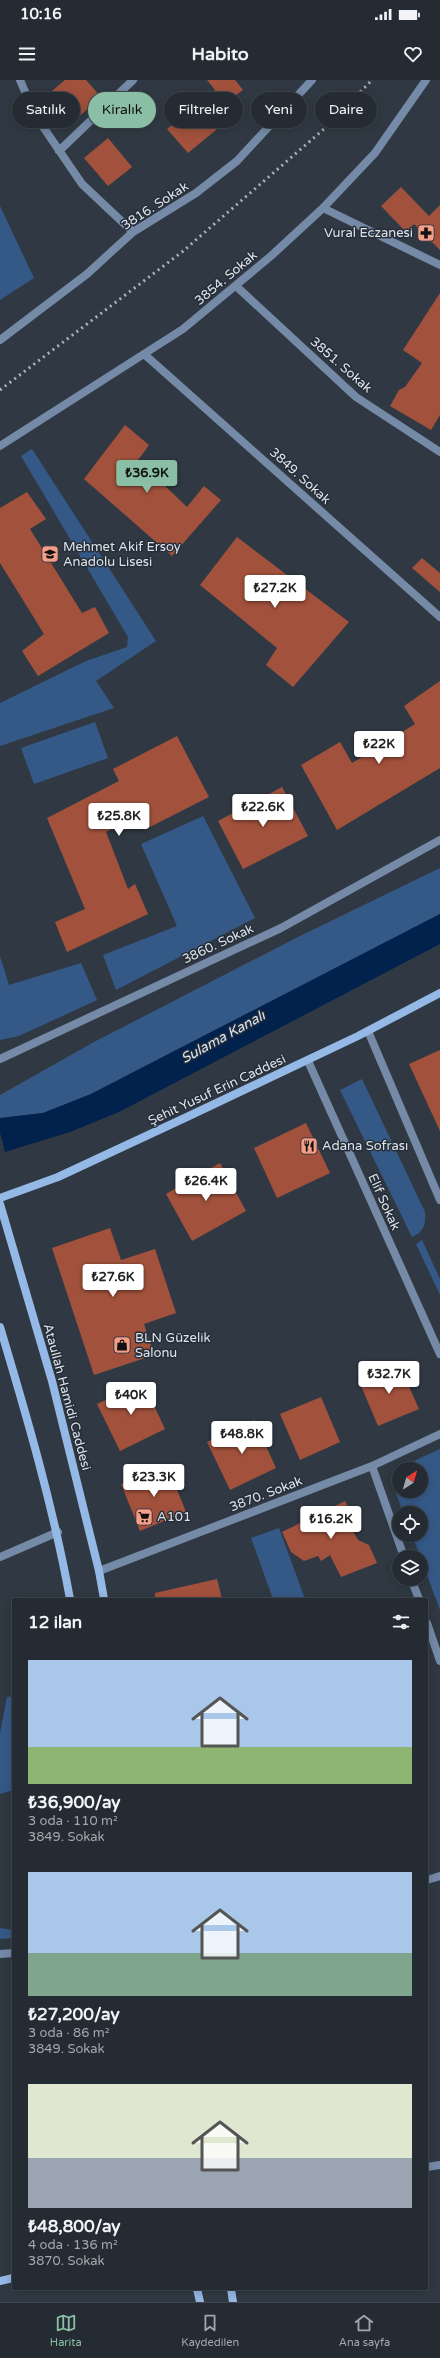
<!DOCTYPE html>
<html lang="tr">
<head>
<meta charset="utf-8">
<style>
  :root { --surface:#242b32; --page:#30373e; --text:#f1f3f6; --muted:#a3a7ac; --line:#41474d; --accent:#8abfa5 }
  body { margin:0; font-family:"Varela Round",sans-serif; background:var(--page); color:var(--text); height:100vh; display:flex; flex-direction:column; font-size:15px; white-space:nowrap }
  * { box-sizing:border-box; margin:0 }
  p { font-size:13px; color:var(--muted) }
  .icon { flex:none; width:22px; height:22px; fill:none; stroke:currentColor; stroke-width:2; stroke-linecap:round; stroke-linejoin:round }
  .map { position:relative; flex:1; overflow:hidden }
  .panel { position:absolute; left:12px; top:1518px; width:416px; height:692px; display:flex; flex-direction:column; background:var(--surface); border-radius:0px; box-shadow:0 2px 10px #0003,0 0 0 1px var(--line) }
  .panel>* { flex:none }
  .top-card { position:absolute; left:12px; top:12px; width:416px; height:36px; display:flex; gap:8px }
  .needle { width:26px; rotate:37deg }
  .controls { position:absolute; left:392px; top:1382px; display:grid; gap:8px }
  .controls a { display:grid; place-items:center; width:36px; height:36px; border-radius:50%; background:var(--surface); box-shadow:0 2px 10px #0003,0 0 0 1px var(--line); font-size:20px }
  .price { position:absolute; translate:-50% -34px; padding:0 9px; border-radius:4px; background:#fff; color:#222; font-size:13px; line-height:26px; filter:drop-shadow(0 1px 2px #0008) }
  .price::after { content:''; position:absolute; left:50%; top:24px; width:12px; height:9px; margin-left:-6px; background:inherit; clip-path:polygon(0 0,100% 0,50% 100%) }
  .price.active { background:var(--accent); color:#111 }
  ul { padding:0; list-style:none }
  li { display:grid; align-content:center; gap:8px; height:212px; padding:0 16px }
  li span { display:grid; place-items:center; height:124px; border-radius:0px; color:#555 }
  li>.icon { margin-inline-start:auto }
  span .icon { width:72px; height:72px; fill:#fffc; stroke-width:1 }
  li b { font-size:17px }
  h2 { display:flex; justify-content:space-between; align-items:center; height:48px; padding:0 16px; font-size:17px }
  .tag { padding:0 14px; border-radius:18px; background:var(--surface); box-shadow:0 2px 10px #0003,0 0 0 1px var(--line); font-size:14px; line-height:36px }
  .tag.active { background:var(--accent); color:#111 }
  .status { display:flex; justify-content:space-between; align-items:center; height:28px; padding:0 20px; background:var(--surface); direction:ltr }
  .status svg { height:11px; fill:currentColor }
  header { display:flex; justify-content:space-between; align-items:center; height:52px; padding:0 16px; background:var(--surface); font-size:18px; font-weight:800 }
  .tabs { display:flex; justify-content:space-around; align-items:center; height:56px; border-top:1px solid var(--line); background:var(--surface); font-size:11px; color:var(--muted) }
  .tabs a { display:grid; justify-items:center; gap:2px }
  .tabs .active { color:var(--accent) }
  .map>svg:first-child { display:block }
</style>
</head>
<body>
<div class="status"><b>10:16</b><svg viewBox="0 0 49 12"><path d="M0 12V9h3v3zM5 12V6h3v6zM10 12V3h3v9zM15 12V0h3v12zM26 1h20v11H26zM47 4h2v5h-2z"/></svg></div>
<header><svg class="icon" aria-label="menu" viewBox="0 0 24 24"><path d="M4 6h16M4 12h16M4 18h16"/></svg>Habito<svg class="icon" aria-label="heart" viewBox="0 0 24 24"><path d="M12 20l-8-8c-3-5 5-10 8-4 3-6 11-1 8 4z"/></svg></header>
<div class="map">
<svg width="440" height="2222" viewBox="0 0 440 2222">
  <rect width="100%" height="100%" fill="#303943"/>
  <!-- green -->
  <path fill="#355987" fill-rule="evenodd" d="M0 126 34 198 0 220Z
    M32 369 156 561 96 601 114 628 0 666V623L86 581 127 567 128 557 21 376Z
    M95 642 108 678 34 704 21 668Z
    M203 736 255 838 116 910 103 875 177 846 141 764Z
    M440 788V834L91 1014 43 1033 0 1038V1015L94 962 298 857Z
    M0 876 9 905 81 883 97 920 19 956 0 960Z
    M362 999 425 1132C426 1145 424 1151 412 1157L340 1010Z
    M422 1160 440 1199V1215L416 1164Z
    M440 1369V1530L412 1455H421V1433H403L391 1399 401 1387ZM399 1389H421V1411H399Z
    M279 1448 305 1519H273L251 1458Z
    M13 1616V1710L0 1714V1653L7 1617Z
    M0 1848 13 1850V1858L0 1859Z"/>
  <!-- water -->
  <path fill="#00224d" d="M440 834V864L119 1032 70 1052 5 1072 0 1053V1038L43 1033 91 1014Z"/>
  <!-- building -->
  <path fill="#a2523c" d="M65 0H86L101 17 65 49 40 21Z
    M207 0H235L243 10 212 33 222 45 188 73 167 49 215 10Z
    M108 58 132 87 108 106 84 78Z
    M401 107 429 136 440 125V170L414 144 406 152 381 126Z
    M440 213V335L431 350 390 326 399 310 405 307 422 283 403 270Z
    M125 345 149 365 138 380 187 427 204 406 221 420 172 476 84 399Z
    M27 412 46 439 30 449 82 533 95 527 109 553 38 596 22 571 44 554 0 483V428Z
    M237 457 349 542 293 607 266 585 277 568 200 505Z
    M422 478 440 493V512L412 488Z
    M440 601V688L337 750 301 685 340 662 352 683 415 644 404 626Z
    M177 656 209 717 144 750 137 735 106 752 128 809 135 804 148 834 67 872 55 842 85 829 47 738 119 701 113 689Z
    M282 707 308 756 243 789 218 741Z
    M440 970V1051L409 984Z
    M306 1043 330 1093 277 1118 254 1068Z
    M220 1083 246 1131 192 1161 166 1114Z
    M110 1148 121 1180 155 1169 176 1233 144 1244 154 1275 94 1295 52 1168Z
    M399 1284 419 1329 378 1346 359 1301Z
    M143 1302 165 1349 120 1371 97 1324Z
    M321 1317 340 1362 300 1380 280 1334Z
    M254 1340 276 1388 230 1410 207 1362Z
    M167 1385 186 1432 140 1451 121 1404Z
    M345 1421 356 1442 353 1451 358 1460 369 1465 377 1483 341 1497 330 1475 321 1481 318 1476 304 1481 291 1472 282 1452Z
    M217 1499 222 1519H155V1513Z"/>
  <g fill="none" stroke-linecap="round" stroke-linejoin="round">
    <!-- street -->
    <path stroke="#748aa7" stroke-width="8" d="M20 0 35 35 82 104 133 152
      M59 71 133 0
      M323 128 440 185
      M236 206 356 317 440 372
      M0 260 87 194 133 152 196 113 237 81 312 0
      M144 274 440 537
      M0 366 183 249 271 176 323 128 375 73 426 0
      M368 951 440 1120
      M0 979 281 848 440 760
      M308 981 440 1274
      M372 1386 404 1477
      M0 1477 58 1452
      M99 1491 372 1386 440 1354
      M411 1499 419 1519
      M427 1543 440 1581
      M427 1800 440 1796
      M0 1874 13 1873
      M427 2087 440 2085"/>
    <!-- secondary -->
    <path stroke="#95b9e6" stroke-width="8" d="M0 1118 58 1097 189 1036 358 956 440 913
      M0 1124 52 1301 99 1491 104 1519
      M0 1247C27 1337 53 1426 70 1519
      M0 2201 13 2198
      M197 2209 200 2222
      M231 2209 233 2222"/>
    <!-- rail -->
    <path stroke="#aab1b9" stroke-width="3" stroke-dasharray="2 4" stroke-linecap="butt" d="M0 310 182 172 324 49 372 0"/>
  </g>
  <!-- icons -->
  <defs>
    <symbol id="pharmacy-square" viewBox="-11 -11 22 22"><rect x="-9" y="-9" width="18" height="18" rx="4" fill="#f49e87" stroke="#262e39"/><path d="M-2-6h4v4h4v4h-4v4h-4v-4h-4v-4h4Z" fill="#111"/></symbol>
    <symbol id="school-square" viewBox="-11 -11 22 22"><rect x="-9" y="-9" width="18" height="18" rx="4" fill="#f49e87" stroke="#262e39"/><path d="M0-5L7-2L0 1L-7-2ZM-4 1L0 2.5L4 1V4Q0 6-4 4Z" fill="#111"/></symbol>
    <symbol id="restaurant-square" viewBox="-11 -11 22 22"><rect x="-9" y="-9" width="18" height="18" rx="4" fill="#f49e87" stroke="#262e39"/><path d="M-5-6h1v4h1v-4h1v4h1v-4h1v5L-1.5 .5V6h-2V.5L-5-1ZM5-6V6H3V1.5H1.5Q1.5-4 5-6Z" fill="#111"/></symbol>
    <symbol id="shop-square" viewBox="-11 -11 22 22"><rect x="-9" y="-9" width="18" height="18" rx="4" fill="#f49e87" stroke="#262e39"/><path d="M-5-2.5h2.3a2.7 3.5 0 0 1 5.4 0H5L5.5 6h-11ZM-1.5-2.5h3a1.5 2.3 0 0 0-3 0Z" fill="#111"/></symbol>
    <symbol id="supermarket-square" viewBox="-11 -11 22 22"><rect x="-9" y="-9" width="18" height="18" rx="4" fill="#f49e87" stroke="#262e39"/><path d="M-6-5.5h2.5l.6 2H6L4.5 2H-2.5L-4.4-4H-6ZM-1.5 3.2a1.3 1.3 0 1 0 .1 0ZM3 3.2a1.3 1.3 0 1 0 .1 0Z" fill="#111"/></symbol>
  </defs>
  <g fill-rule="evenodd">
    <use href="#pharmacy-square" x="416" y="143" width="20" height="20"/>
    <use href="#school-square" x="40" y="464" width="20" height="20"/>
    <use href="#restaurant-square" x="299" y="1056" width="20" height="20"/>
    <use href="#shop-square" x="112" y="1255" width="20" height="20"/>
    <use href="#supermarket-square" x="134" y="1427" width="20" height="20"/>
  </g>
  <g text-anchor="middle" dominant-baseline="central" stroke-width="3" stroke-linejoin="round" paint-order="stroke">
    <!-- street labels -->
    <g font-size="13" fill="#dde3ea" stroke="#262e39">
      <text transform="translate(155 126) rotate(-33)">3816. Sokak</text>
      <text transform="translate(226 198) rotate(-40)">3854. Sokak</text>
      <text transform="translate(341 285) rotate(41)">3851. Sokak</text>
      <text transform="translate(300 396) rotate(42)">3849. Sokak</text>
      <text transform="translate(218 864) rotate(-25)">3860. Sokak</text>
      <text transform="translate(217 1010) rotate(-25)">Şehit Yusuf Erin Caddesi</text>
      <text transform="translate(384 1122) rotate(66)">Elif Sokak</text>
      <text transform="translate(67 1317) rotate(75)">Ataullah Hamidi Caddesi</text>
      <text transform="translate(266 1414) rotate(-21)">3870. Sokak</text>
    </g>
    <!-- poi labels -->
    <g font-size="13" fill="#dde3ea" stroke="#262e39" text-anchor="start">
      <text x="413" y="153" text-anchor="end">Vural Eczanesi</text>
      <text x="63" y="467">Mehmet Akif Ersoy<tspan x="63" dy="15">Anadolu Lisesi</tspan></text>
      <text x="322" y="1066">Adana Sofrası</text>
      <text x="135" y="1258">BLN Güzelik<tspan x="135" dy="15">Salonu</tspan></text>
      <text x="157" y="1437">A101</text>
    </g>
    <!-- water labels -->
    <g font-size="14" font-style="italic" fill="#d8e6f7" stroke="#262e39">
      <text transform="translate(223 957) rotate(-29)">Sulama Kanalı</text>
    </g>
  </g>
</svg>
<div class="controls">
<a><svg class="needle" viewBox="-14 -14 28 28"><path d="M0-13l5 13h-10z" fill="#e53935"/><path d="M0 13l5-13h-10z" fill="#a3a7ac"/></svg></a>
<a><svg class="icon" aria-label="locate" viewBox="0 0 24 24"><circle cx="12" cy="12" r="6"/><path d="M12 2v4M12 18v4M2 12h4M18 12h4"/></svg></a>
<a><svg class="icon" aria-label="layers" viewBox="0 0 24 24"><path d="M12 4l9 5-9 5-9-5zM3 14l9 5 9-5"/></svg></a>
</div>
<b class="price active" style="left:147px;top:414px">₺36.9K</b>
<b class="price" style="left:275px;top:529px">₺27.2K</b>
<b class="price" style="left:379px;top:685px">₺22K</b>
<b class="price" style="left:263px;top:748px">₺22.6K</b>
<b class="price" style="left:119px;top:757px">₺25.8K</b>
<b class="price" style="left:206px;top:1122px">₺26.4K</b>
<b class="price" style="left:113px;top:1218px">₺27.6K</b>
<b class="price" style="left:389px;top:1315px">₺32.7K</b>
<b class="price" style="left:131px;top:1336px">₺40K</b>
<b class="price" style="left:242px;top:1375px">₺48.8K</b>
<b class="price" style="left:154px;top:1418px">₺23.3K</b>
<b class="price" style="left:331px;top:1460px">₺16.2K</b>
<div class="top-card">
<a class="tag">Satılık</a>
<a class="tag active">Kiralık</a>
<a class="tag">Filtreler</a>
<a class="tag">Yeni</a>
<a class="tag">Daire</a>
</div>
<section class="panel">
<h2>12 ilan<svg class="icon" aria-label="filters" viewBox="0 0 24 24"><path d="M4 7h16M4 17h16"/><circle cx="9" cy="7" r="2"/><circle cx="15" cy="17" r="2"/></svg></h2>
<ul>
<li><span style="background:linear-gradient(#a9c7e8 70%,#8fb573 0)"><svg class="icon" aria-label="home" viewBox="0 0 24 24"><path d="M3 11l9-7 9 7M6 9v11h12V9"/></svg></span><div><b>₺36,900/ay</b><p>3 oda · 110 m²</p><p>3849. Sokak</p></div></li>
<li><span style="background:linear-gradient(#a9c7e8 65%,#7fa58c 0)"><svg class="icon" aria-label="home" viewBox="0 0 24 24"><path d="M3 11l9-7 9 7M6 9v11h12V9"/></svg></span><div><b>₺27,200/ay</b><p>3 oda · 86 m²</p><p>3849. Sokak</p></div></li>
<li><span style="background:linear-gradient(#dfe7d0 60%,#9aa5b1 0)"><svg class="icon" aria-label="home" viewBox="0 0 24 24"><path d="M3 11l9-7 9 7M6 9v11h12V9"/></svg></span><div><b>₺48,800/ay</b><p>4 oda · 136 m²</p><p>3870. Sokak</p></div></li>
</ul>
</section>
</div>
<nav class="tabs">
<a class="active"><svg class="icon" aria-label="map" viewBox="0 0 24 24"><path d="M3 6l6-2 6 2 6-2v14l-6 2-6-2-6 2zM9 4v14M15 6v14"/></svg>Harita</a>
<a><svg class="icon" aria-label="saved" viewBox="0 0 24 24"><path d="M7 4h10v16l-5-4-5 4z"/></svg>Kaydedilen</a>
<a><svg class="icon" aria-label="home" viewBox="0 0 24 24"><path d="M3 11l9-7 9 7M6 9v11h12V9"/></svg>Ana sayfa</a>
</nav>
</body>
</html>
